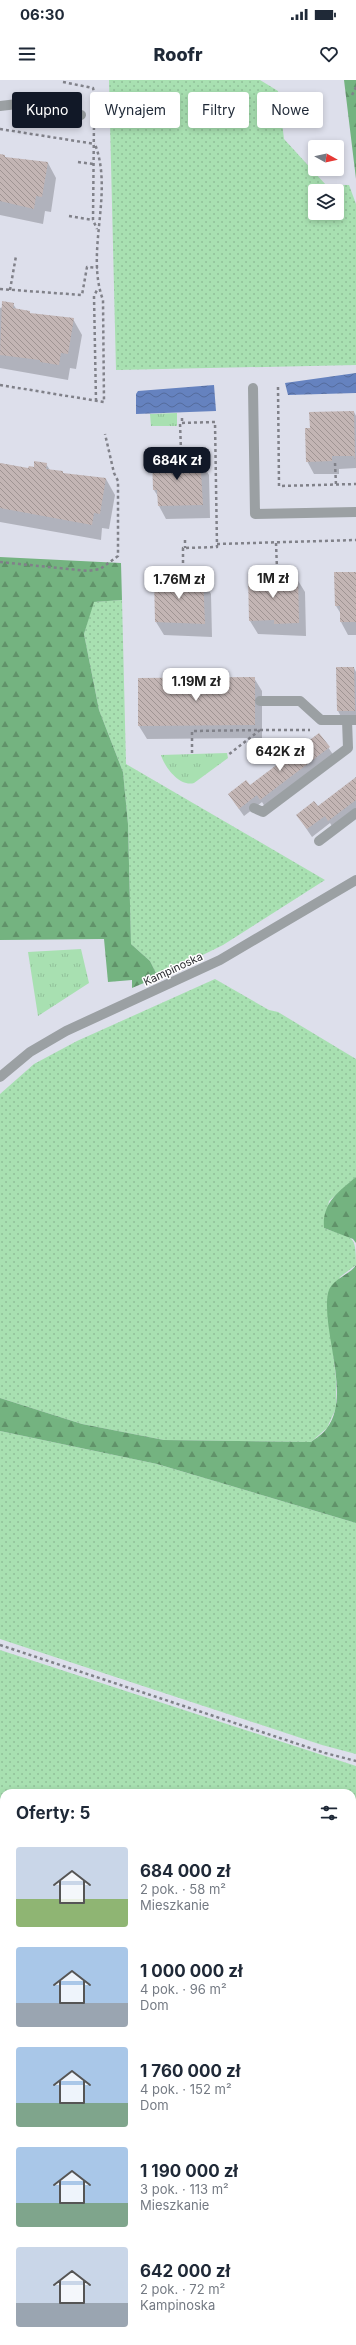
<!DOCTYPE html>
<html lang="pl">
<head>
<meta charset="utf-8">
<style>
  :root { --surface:#fff; --page:#f6f6f7; --text:#1f2937; --muted:#747a83; --accent:#111827 }
  body { margin:0; font-family:Inter,sans-serif; background:var(--page); color:var(--text); height:100vh; display:flex; flex-direction:column; font-size:15px; white-space:nowrap }
  * { box-sizing:border-box; margin:0 }
  p { font-size:13px; color:var(--muted) }
  .icon { flex:none; width:22px; height:22px; fill:none; stroke:currentColor; stroke-width:2; stroke-linecap:round; stroke-linejoin:round }
  .map { position:relative; flex:1; overflow:hidden }
  .drawer { position:absolute; left:0px; top:1709px; width:356px; height:556px; display:flex; flex-direction:column; background:var(--surface); border-radius:12px 12px 0 0; box-shadow:0 2px 6px #0003 }
  .drawer>* { flex:none }
  .hud { position:absolute; left:12px; top:12px; width:332px; height:36px; display:flex; gap:8px }
  .needle { width:26px; rotate:98deg }
  .buttons { position:absolute; left:308px; top:60px; display:grid; gap:8px }
  .buttons a { display:grid; place-items:center; width:36px; height:36px; border-radius:4px; background:var(--surface); box-shadow:0 2px 6px #0003; font-size:20px }
  .price { position:absolute; translate:-50% -34px; padding:0 9px; border-radius:8px; background:#fff; color:#222; font-size:13px; line-height:26px; filter:drop-shadow(0 1px 2px #0008) }
  .price::after { content:''; position:absolute; left:50%; top:24px; width:12px; height:9px; margin-left:-6px; background:inherit; clip-path:polygon(0 0,100% 0,50% 100%) }
  .price.active { background:var(--accent); color:#fff }
  ul { padding:0; list-style:none }
  li { display:flex; align-items:center; gap:12px; height:100px; padding:0 16px }
  li span { display:grid; place-items:center; flex:none; width:112px; height:80px; border-radius:4px; color:#555 }
  li>.icon { margin-inline-start:auto }
  span .icon { width:48px; height:48px; fill:#fffc; stroke-width:1 }
  li b { font-size:17px }
  h2 { display:flex; justify-content:space-between; align-items:center; height:48px; padding:0 16px; font-size:17px }
  .tag { padding:0 14px; border-radius:4px; background:var(--surface); box-shadow:0 2px 6px #0003; font-size:14px; line-height:36px }
  .tag.active { background:var(--accent); color:#fff }
  .status { display:flex; justify-content:space-between; align-items:center; height:28px; padding:0 20px; background:var(--surface); direction:ltr }
  .status svg { height:11px; fill:currentColor }
  header { display:flex; justify-content:space-between; align-items:center; height:52px; padding:0 16px; background:var(--surface); font-size:18px; font-weight:800 }
  .map>svg:first-child { display:block }
</style>
</head>
<body>
<div class="status"><b>06:30</b><svg viewBox="0 0 49 12"><path d="M0 12V9h3v3zM5 12V6h3v6zM10 12V3h3v9zM15 12V0h3v12zM26 1h20v11H26zM47 4h2v5h-2z"/></svg></div>
<header><svg class="icon" aria-label="menu" viewBox="0 0 24 24"><path d="M4 6h16M4 12h16M4 18h16"/></svg>Roofr<svg class="icon" aria-label="heart" viewBox="0 0 24 24"><path d="M12 20l-8-8c-3-5 5-10 8-4 3-6 11-1 8 4z"/></svg></header>
<div class="map">
<svg width="356" height="2265" viewBox="0 0 356 2265">
  <defs>
    <pattern id="grass-dots" width="8" height="8" patternUnits="userSpaceOnUse"><rect width="8" height="8" fill="#a8e0b1"/><path d="M2 2h.1M6 6h.1" fill="none" stroke="#91c099" stroke-width="1.8" stroke-linecap="round"/></pattern>
    <pattern id="forest-firs" width="22" height="20" patternUnits="userSpaceOnUse"><rect width="22" height="20" fill="#74b380"/><path d="M5 1l3.5 6h-7zM16 11l3.5 6h-7z" fill="#609269"/></pattern>
    <pattern id="park-tufts" width="24" height="20" patternUnits="userSpaceOnUse"><rect width="24" height="20" fill="#a8e0b1"/><path d="M3 7l-1-3M5 7V3M7 7l1-3M15 17l-1-3M17 17v-4M19 17l1-3" fill="none" stroke="#91c099"/></pattern>
    <pattern id="water-waves" width="16" height="10" patternUnits="userSpaceOnUse"><rect width="16" height="10" fill="#6582bf"/><path d="M0 5q4-4 8 0t8 0" fill="none" stroke="#546b9c"/></pattern>
    <pattern id="building-back-hatch" width="6" height="6" patternUnits="userSpaceOnUse"><rect width="6" height="6" fill="#c3b5b4"/><path d="M-1 5l2 2M0 0l6 6M5-1l2 2" fill="none" stroke="#9f9493"/></pattern>
  </defs>
  <rect width="100%" height="100%" fill="#dddfeb"/>
  <!-- grass -->
  <path fill="url(#grass-dots)" fill-rule="evenodd" d="M109 0H260L278 11 284 59 326 105H349L356 124V285L116 290ZM315 111H337V133H315Z
    M122 520 126 684 325 800 223 865 158 897 150 881 131 864 128 744 123 692 99 630 84 554 93 522Z
    M215 899 269 930 278 932 356 979V1097L329 1121 324 1148C353 1159 356 1153 356 1185L340 1197 328 1227 336 1299V1328L327 1348 311 1362 164 1360 82 1344 0 1318V1014L34 984 77 961Z
    M0 1351 157 1384 356 1443V1674L322 1665 0 1559Z
    M0 1570 356 1686V2265H0ZM4 1713H352V2261H4Z"/>
  <!-- forest -->
  <path fill="url(#forest-firs)" d="M344 0H356V99Z
    M0 477 121 483 122 520 94 522 84 554 99 630 123 692 128 744 131 864 150 881 158 897 132 908V900L108 902 104 859 0 860Z
    M356 1097V1163L353 1159 324 1148C322 1123 338 1112 356 1097Z
    M356 1185V1443L157 1384 0 1351V1318L82 1344 164 1360 311 1362C316 1358 323 1354 327 1348 352 1316 321 1250 328 1213 331 1199 350 1195 356 1185Z"/>
  <!-- park -->
  <path fill="url(#park-tufts)" d="M177 333V346H151L150 334Z
    M227 673 228 678 194 703C180 707 165 688 161 675Z
    M81 869 89 903 38 936 28 872Z"/>
  <!-- water -->
  <path fill="url(#water-waves)" d="M356 293V313L288 315 285 303Z
    M214 305 216 331 136 334V314L138 311Z"/>
  <!-- shadow -->
  <path fill="#0003" d="M0 75 5 78 48 83 56 98 51 132 45 131 43 144 0 135Z
    M13 224 17 230 31 234 73 239 82 255 76 289 70 288 68 300 0 288V228Z
    M354 332 356 336V388L339 389V394H314L307 381 311 349Z
    M178 377 181 382H201L209 395 210 438 166 439 159 426V418L154 410Z
    M0 383 28 389 46 384 50 390 63 394 106 399 115 415 109 449 102 448 101 460 0 442Z
    M356 493V555H348L341 542V534L336 526Z
    M274 495 277 500 297 499 305 512 306 556 258 554 250 541Z
    M181 496 184 501H204L211 514 212 557 164 555 156 542Z
    M337 588H354L356 592V642H344L338 631Z
    M254 598 262 611V658L147 659 139 646Z
    M319 654 334 676 265 727 262 722 244 736 234 722Z
    M356 698V731L333 748 330 743 312 757 297 735 318 727Z"/>
  <!-- building -->
  <path fill="url(#building-back-hatch)" d="M0 74 5 75V77L48 82 42 117 36 116 34 129 0 121Z
    M2 221 14 223 13 228 30 231V233L74 238 68 274 61 273 59 285 40 282V280L0 275Z
    M354 331 355 380 354 376H332V381L306 382 305 348H310L309 332Z
    M200 375 203 425 158 426 157 410H153L152 376H179V381H200Z
    M34 381 47 383 46 389 63 391V393L106 398 100 434 94 433 92 445 0 428V383L28 388 29 386 34 387Z
    M334 492H356V542H340V526H335Z
    M296 493H298L299 543 274 544V540L249 541 248 494H275V499H285L296 498Z
    M203 494 205 544 155 542 154 496 181 495V500H203Z
    M336 587H354L355 631H337Z
    M255 597V645L138 646V598Z
    M319 653 330 667 260 720 257 715 239 729 228 714 246 700 250 705Z
    M356 697V720L328 741 325 736 307 749 296 735 314 721 318 726Z"/>
  <g fill="none" stroke-linecap="round" stroke-linejoin="round">
    <!-- path -->
    <path stroke="#808189" stroke-width="2.5" stroke-dasharray="3 3" stroke-linecap="butt" d="M63 2 93 8 98 32 95 35
      M352 15 356 7
      M94 41 93 140 97 149
      M0 49 95 64
      M78 82 93 84
      M69 136 93 140
      M0 209 82 215 87 187 98 188
      M10 210 16 176
      M0 305 104 322 103 220C85 171 114 114 95 64
      M278 307 279 406 356 404
      M96 321 94 216 98 208
      M182 338V343
      M181 371 180 343 215 342 217 467 183 468V490
      M335 383 336 405
      M185 460V468
      M276 463 277 489
      M217 464 356 460
      M0 482 88 491 100 489 118 476V401L114 393 105 354
      M260 650H310
      M192 673V651L260 650 228 675
      M0 1565 325 1673 356 1681
      M356 1802 354 1812 356 1817
      M0 1813 4 1814
      M352 1886 356 1887
      M70 2265 71 2261"/>
    <!-- service -->
    <path stroke="#9ba0a3" stroke-width="10" d="M0 26 17 24 81 35
      M253 308 255 434 356 432
      M260 621H300L321 640H356
      M254 728 263 732 348 668 347 640
      M319 761 356 733"/>
    <!-- tertiary -->
    <path stroke="#9ba0a3" stroke-width="10" d="M0 997 30 972 66 951 220 880 356 800"/>
  </g>
  <g text-anchor="middle" dominant-baseline="central" stroke-width="3" stroke-linejoin="round" paint-order="stroke">
    <!-- street labels -->
    <g font-size="11" fill="#2e2f33" stroke="#fff">
      <text transform="translate(173 889) rotate(-25)">Kampinoska</text>
    </g>
  </g>
</svg>
<div class="buttons">
<a><svg class="needle" viewBox="-14 -14 28 28"><path d="M0-13l5 13h-10z" fill="#e53935"/><path d="M0 13l5-13h-10z" fill="#747a83"/></svg></a>
<a><svg class="icon" aria-label="layers" viewBox="0 0 24 24"><path d="M12 4l9 5-9 5-9-5zM3 14l9 5 9-5"/></svg></a>
</div>
<b class="price active" style="left:177px;top:401px">684K zł</b>
<b class="price" style="left:273px;top:519px">1M zł</b>
<b class="price" style="left:179px;top:520px">1.76M zł</b>
<b class="price" style="left:196px;top:622px">1.19M zł</b>
<b class="price" style="left:280px;top:692px">642K zł</b>
<div class="hud">
<a class="tag active">Kupno</a>
<a class="tag">Wynajem</a>
<a class="tag">Filtry</a>
<a class="tag">Nowe</a>
</div>
<section class="drawer">
<h2>Oferty: 5<svg class="icon" aria-label="filters" viewBox="0 0 24 24"><path d="M4 7h16M4 17h16"/><circle cx="9" cy="7" r="2"/><circle cx="15" cy="17" r="2"/></svg></h2>
<ul>
<li><span style="background:linear-gradient(#c9d6e8 65%,#8fb573 0)"><svg class="icon" aria-label="home" viewBox="0 0 24 24"><path d="M3 11l9-7 9 7M6 9v11h12V9"/></svg></span><div><b>684 000 zł</b><p>2 pok. · 58 m²</p><p>Mieszkanie</p></div></li>
<li><span style="background:linear-gradient(#a9c7e8 70%,#9aa5b1 0)"><svg class="icon" aria-label="home" viewBox="0 0 24 24"><path d="M3 11l9-7 9 7M6 9v11h12V9"/></svg></span><div><b>1 000 000 zł</b><p>4 pok. · 96 m²</p><p>Dom</p></div></li>
<li><span style="background:linear-gradient(#a9c7e8 70%,#7fa58c 0)"><svg class="icon" aria-label="home" viewBox="0 0 24 24"><path d="M3 11l9-7 9 7M6 9v11h12V9"/></svg></span><div><b>1 760 000 zł</b><p>4 pok. · 152 m²</p><p>Dom</p></div></li>
<li><span style="background:linear-gradient(#a9c7e8 70%,#7fa58c 0)"><svg class="icon" aria-label="home" viewBox="0 0 24 24"><path d="M3 11l9-7 9 7M6 9v11h12V9"/></svg></span><div><b>1 190 000 zł</b><p>3 pok. · 113 m²</p><p>Mieszkanie</p></div></li>
<li><span style="background:linear-gradient(#c9d6e8 70%,#9aa5b1 0)"><svg class="icon" aria-label="home" viewBox="0 0 24 24"><path d="M3 11l9-7 9 7M6 9v11h12V9"/></svg></span><div><b>642 000 zł</b><p>2 pok. · 72 m²</p><p>Kampinoska</p></div></li>
</ul>
</section>
</div>
</body>
</html>
